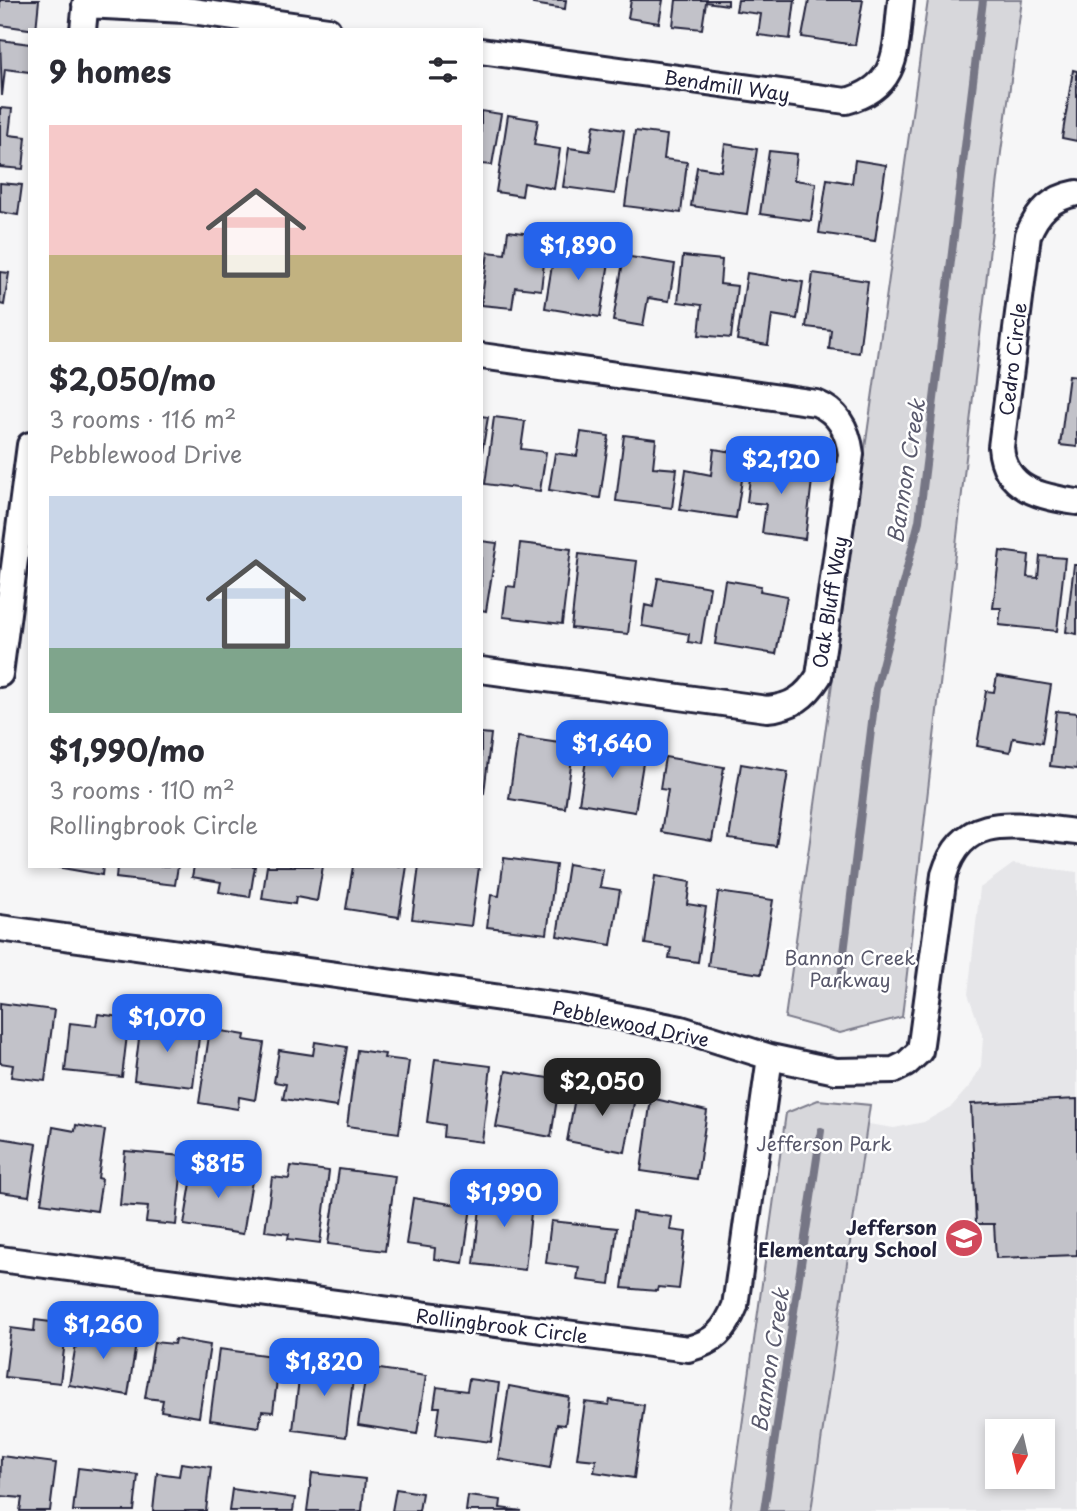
<!DOCTYPE html>
<html lang="en">
<head>
<meta charset="utf-8">
<style>
  :root { --surface:#fff; --page:#f2f2f3; --text:#2b2b33; --muted:#7c7c81; --accent:#2563eb }
  body { margin:0; font-family:"Playpen Sans",sans-serif; background:var(--page); color:var(--text); height:100vh; display:flex; flex-direction:column; font-size:26px; white-space:nowrap }
  * { box-sizing:border-box; margin:0 }
  p { font-size:23px; color:var(--muted) }
  .icon { flex:none; width:38px; height:38px; fill:none; stroke:currentColor; stroke-width:2; stroke-linecap:round; stroke-linejoin:round }
  .map { position:relative; flex:1; overflow:hidden }
  .details { position:absolute; left:28px; top:28px; width:455px; height:840px; display:flex; flex-direction:column; background:var(--surface); border-radius:0px; box-shadow:0 4px 10px #0003 }
  .details>* { flex:none }
  .needle { width:46px; rotate:188deg }
  .tools { position:absolute; left:985px; top:1419px; display:grid; gap:14px }
  .tools a { display:grid; place-items:center; width:70px; height:70px; border-radius:0px; background:var(--surface); box-shadow:0 4px 10px #0003; font-size:35px }
  .price { position:absolute; translate:-50% -60px; padding:0 16px; border-radius:14px; background:var(--accent); color:#fff; font-size:23px; line-height:46px; filter:drop-shadow(0 2px 4px #0008) }
  .price::after { content:''; position:absolute; left:50%; top:42px; width:21px; height:16px; margin-left:-10px; background:inherit; clip-path:polygon(0 0,100% 0,50% 100%) }
  .price.current { background:#222; color:#fff }
  ul { padding:0; list-style:none }
  li { display:grid; align-content:center; gap:14px; height:371px; padding:0 21px }
  li span { display:grid; place-items:center; height:217px; border-radius:0px; color:#555 }
  li>.icon { margin-inline-start:auto }
  span .icon { width:126px; height:126px; fill:#fffc; stroke-width:1 }
  li b { font-size:30px }
  h2 { display:flex; justify-content:space-between; align-items:center; height:84px; padding:0 21px; font-size:30px }
  .map>svg:first-child { display:block }
</style>
</head>
<body>
<div class="map">
<svg width="1077" height="1511" viewBox="0 0 1077 1511">
  <rect width="100%" height="100%" fill="#f6f6f7"/>
  <filter id="ink" filterUnits="userSpaceOnUse"><feTurbulence type="fractalNoise" baseFrequency=".0143" numOctaves="2"/><feDisplacementMap in="SourceGraphic" scale="14" xChannelSelector="R" yChannelSelector="G"/><feConvolveMatrix kernelMatrix="1 2 1 2 8 2 1 2 1" color-interpolation-filters="sRGB"/></filter>
  <g filter="url(#ink)">
    <!-- built -->
    <path fill="#e6e6e9" fill-rule="evenodd" d="M1013 864 1077 872V1511H811L868 1124 894 1128 924 1122 952 1106 972 1083 981 1066 983 1037 968 994 980 888ZM998 1432H1043V1477H998Z"/>
    <!-- green -->
    <path fill="#d7d7db" stroke="#7c7c8b" stroke-width="2" d="M928 0H1022L1001 152 902 1017 840 1033 785 1018Z
      M818 1100 870 1105 811 1511H730L786 1113Z"/>
    <g fill="none" stroke-linecap="round" stroke-linejoin="round">
      <!-- stream -->
      <path stroke="#767685" stroke-width="8" d="M840 986 876 689 919 521 983 0
        M764 1511 821 1131"/>
    </g>
    <!-- building -->
    <path fill="#c2c2c9" stroke="#22223b" stroke-width="2" d="M0 0H39L36 30 0 25Z
      M534 0H566L565 9 533 4Z
      M631 0H663L659 23 628 18Z
      M676 0H728V5L706 2 702 29 673 26Z
      M738 0H795L790 39 758 35 761 14 736 11Z
      M809 0H863L855 45 802 37Z
      M0 40 30 44V72L5 69 2 96Z
      M1073 70 1077 71V141L1062 138Z
      M0 108 12 109 9 135 26 137 23 169 0 167Z
      M481 111 501 114 492 165 481 164Z
      M508 115 538 120 534 145 560 149 554 189 524 183 522 196 496 192Z
      M594 125 624 130 615 194 563 187 569 148 590 151Z
      M635 131 667 135 664 159 687 162 681 213 625 206Z
      M725 144 757 149 747 214 691 206 697 167 721 171Z
      M769 151 797 154 794 180 816 183 811 221 760 214Z
      M855 160 886 165 875 241 819 233 827 179 852 183Z
      M0 183 22 185 18 215 0 212Z
      M508 231 547 236 541 290 515 287 512 308 481 305 488 252 505 254Z
      M555 247 610 256 600 317 545 308Z
      M624 256 675 264 669 301 648 298 643 326 613 321Z
      M683 256 722 260 720 284 737 286 731 338 699 335 702 305 678 302Z
      M0 272 9 273 4 305 0 304Z
      M747 273 803 282 797 319 772 315 768 345 737 340Z
      M813 273 868 281 859 353 829 349 831 330 806 327Z
      M1069 375 1077 376V447L1060 445Z
      M481 416 488 417 481 458Z
      M494 417 525 421 521 449 546 452 540 491 485 484Z
      M581 432 609 436 600 498 549 490 555 453 577 456Z
      M624 435 656 439 653 467 677 469 672 508 616 501Z
      M714 449 746 454 736 518 680 510 686 470 711 475Z
      M753 454 785 458 784 469 813 472 805 539 762 533 766 504 747 502Z
      M481 541 497 543 486 611 481 610Z
      M520 543 571 549 562 624 503 617 507 586 515 587Z
      M1000 551 1029 555 1027 577 1038 578 1040 556 1065 558 1057 631 999 625 1001 608H993Z
      M579 554 637 561 628 634 571 628Z
      M1074 565H1077V634L1066 632Z
      M658 578 710 587 701 644 688 642 689 634 642 626 645 605 653 607Z
      M725 580 761 586 760 591 787 596 776 654 715 644Z
      M997 676 1051 685 1042 743 1013 738 1010 752 977 746 986 691 994 692Z
      M1056 711 1077 713V769L1050 766Z
      M481 733 491 734 484 793 481 792Z
      M518 737 574 745 565 808 509 799Z
      M588 748 644 757 635 812 579 803Z
      M665 757 724 767 712 841 661 832 668 790 660 789Z
      M741 764 788 772 776 846 729 839Z
      M504 858 556 865 547 934 487 927 491 895 499 896Z
      M568 864 603 870 600 887 620 890 611 945 557 936Z
      M51 866H103L102 875Z
      M117 866H178L175 885 116 878Z
      M194 866H255L250 897 219 892 221 882 192 877Z
      M267 866H323L317 901 296 897 295 904 262 899Z
      M353 866H407L399 917 346 909Z
      M419 866 479 867 471 926 412 919Z
      M655 876 690 882 687 904 706 907 698 962 669 958 671 948 645 944Z
      M718 892 773 900 761 974 708 966Z
      M0 1003 54 1010 45 1081 11 1077 13 1065 0 1063Z
      M98 1014 129 1018 122 1077 65 1071 70 1023 96 1026Z
      M141 1022 200 1029 193 1087 134 1080Z
      M210 1029 245 1035 244 1040 264 1043 255 1100 239 1097 238 1109 199 1103Z
      M315 1042 347 1047 337 1107 283 1099 286 1084 274 1082 279 1050 313 1055Z
      M357 1050 385 1054 384 1058 409 1061 399 1133 347 1126Z
      M435 1059 491 1066 482 1142 443 1137 444 1125 427 1122Z
      M506 1071 560 1080 551 1137 496 1127Z
      M603 1086 636 1092 625 1152 567 1141 577 1087 602 1091Z
      M651 1098 707 1111 697 1179 641 1171Z
      M1077 1099V1255L996 1258 994 1224H976L971 1104Z
      M76 1125 105 1130 98 1178 102 1179 97 1211 41 1203 53 1127 75 1131Z
      M0 1138 37 1144 29 1196 0 1192Z
      M125 1151 183 1156 176 1225 146 1222 148 1207 120 1205Z
      M194 1165 253 1175 243 1234 184 1225Z
      M291 1166 329 1171 320 1243 288 1239 289 1234 265 1231 272 1177 289 1179Z
      M339 1169 395 1176 385 1251 328 1244Z
      M482 1189 533 1194 525 1270 474 1264Z
      M413 1198 471 1207 463 1263 434 1259 435 1248 406 1244Z
      M632 1212 672 1217 670 1230 686 1232 679 1289 658 1287 657 1291 622 1288Z
      M551 1221 617 1228 610 1284 577 1280 579 1267 546 1263Z
      M35 1320 67 1324 60 1383 5 1377 11 1328 34 1331Z
      M79 1327 137 1337 128 1395 69 1385Z
      M175 1339 210 1345 199 1417 161 1411 163 1400 145 1398 154 1342 174 1344Z
      M219 1349 280 1357 273 1412 262 1411 259 1427 210 1420Z
      M321 1359 355 1363 346 1437 293 1430 301 1362 320 1365Z
      M367 1367 426 1376 417 1434 358 1425Z
      M469 1379 499 1383 491 1442 436 1435 440 1407H434L437 1387 467 1391Z
      M509 1386 569 1397 565 1425 557 1424 550 1468 498 1459Z
      M610 1400 644 1405 634 1478 594 1472 596 1460 577 1458 585 1402 609 1405Z
      M1 1456 56 1463 50 1511H20L22 1498 0 1496Z
      M181 1463 211 1467 206 1511H153L157 1473 179 1476Z
      M78 1468 138 1475 134 1511H73Z
      M312 1473 365 1479 362 1511H307Z
      M232 1489 295 1498 293 1511H229Z
      M396 1489 422 1493 419 1511H392Z
      M468 1496 501 1500 500 1508 522 1511H466Z"/>
    <g fill="none" stroke-linecap="round" stroke-linejoin="round">
      <defs>
        <path id="street" d="M85 5 185 10 328 30
          M83 30 86 0
          M481 51 846 101C901 87 895 47 901 0
          M1077 193C1051 198 1038 211 1028 235L1001 447C1004 490 1042 497 1077 502
          M481 356 816 403C839 412 848 431 851 454L819 676C806 697 792 707 767 709L481 670
          M0 674 30 445
          M0 928 580 1009 681 1029 770 1057 836 1071 894 1070 906 1064 920 1051 944 875C964 807 1022 827 1077 832
          M0 1259 688 1349C714 1342 725 1331 735 1306L770 1057"/>
      </defs>
      <!-- street casing -->
      <use href="#street" stroke="#22223b" stroke-width="30"/>
      <!-- street -->
      <use href="#street" stroke="#fff" stroke-width="24"/>
    </g>
  </g>
  <!-- icons -->
  <defs>
    <symbol id="school-disc" viewBox="-11 -11 22 22"><circle r="9.5" fill="#d1495b" stroke="#fff"/><path d="M0-5L7-2L0 1L-7-2ZM-4 1L0 2.5L4 1V4Q0 6-4 4Z" fill="#fff"/></symbol>
  </defs>
  <g fill-rule="evenodd">
    <use href="#school-disc" x="942" y="1216" width="44" height="44"/>
  </g>
  <g text-anchor="middle" dominant-baseline="central" stroke-width="5" stroke-linejoin="round" paint-order="stroke">
    <!-- street labels -->
    <g font-size="19" fill="#22223b" stroke="#fff">
      <text transform="translate(727 85) rotate(8)">Bendmill Way</text>
      <text transform="translate(1012 359) rotate(-83)">Cedro Circle</text>
      <text transform="translate(829 602) rotate(-81)">Oak Bluff Way</text>
      <text transform="translate(631 1023) rotate(12)">Pebblewood Drive</text>
      <text transform="translate(502 1325) rotate(7)">Rollingbrook Circle</text>
    </g>
    <!-- park labels -->
    <g font-size="19" fill="#58586b" stroke="#fff">
      <text x="850" y="957">Bannon Creek<tspan x="850" dy="22">Parkway</tspan></text>
      <text x="824" y="1143">Jefferson Park</text>
    </g>
    <!-- poi labels -->
    <g font-size="19" font-weight="bold" fill="#22223b" stroke="#fff" text-anchor="end">
      <text x="937" y="1227">Jefferson<tspan x="937" dy="22">Elementary School</tspan></text>
    </g>
    <!-- water labels -->
    <g font-size="21" font-style="italic" fill="#5a5a6d" stroke="#fff">
      <text transform="translate(905 471) rotate(-81)">Bannon Creek</text>
      <text transform="translate(769 1360) rotate(-81)">Bannon Creek</text>
    </g>
  </g>
</svg>
<div class="tools">
<a><svg class="needle" viewBox="-14 -14 28 28"><path d="M0-13l5 13h-10z" fill="#e53935"/><path d="M0 13l5-13h-10z" fill="#7c7c81"/></svg></a>
</div>
<b class="price" style="left:578px;top:282px">$1,890</b>
<b class="price" style="left:781px;top:496px">$2,120</b>
<b class="price" style="left:612px;top:780px">$1,640</b>
<b class="price" style="left:167px;top:1054px">$1,070</b>
<b class="price current" style="left:602px;top:1118px">$2,050</b>
<b class="price" style="left:218px;top:1200px">$815</b>
<b class="price" style="left:504px;top:1229px">$1,990</b>
<b class="price" style="left:103px;top:1361px">$1,260</b>
<b class="price" style="left:324px;top:1398px">$1,820</b>
<section class="details">
<h2>9 homes<svg class="icon" aria-label="filters" viewBox="0 0 24 24"><path d="M4 7h16M4 17h16"/><circle cx="9" cy="7" r="2"/><circle cx="15" cy="17" r="2"/></svg></h2>
<ul>
<li><span style="background:linear-gradient(#f6c9c9 60%,#c2b280 0)"><svg class="icon" aria-label="home" viewBox="0 0 24 24"><path d="M3 11l9-7 9 7M6 9v11h12V9"/></svg></span><div><b>$2,050/mo</b><p>3 rooms · 116 m²</p><p>Pebblewood Drive</p></div></li>
<li><span style="background:linear-gradient(#c9d6e8 70%,#7fa58c 0)"><svg class="icon" aria-label="home" viewBox="0 0 24 24"><path d="M3 11l9-7 9 7M6 9v11h12V9"/></svg></span><div><b>$1,990/mo</b><p>3 rooms · 110 m²</p><p>Rollingbrook Circle</p></div></li>
</ul>
</section>
</div>
</body>
</html>
